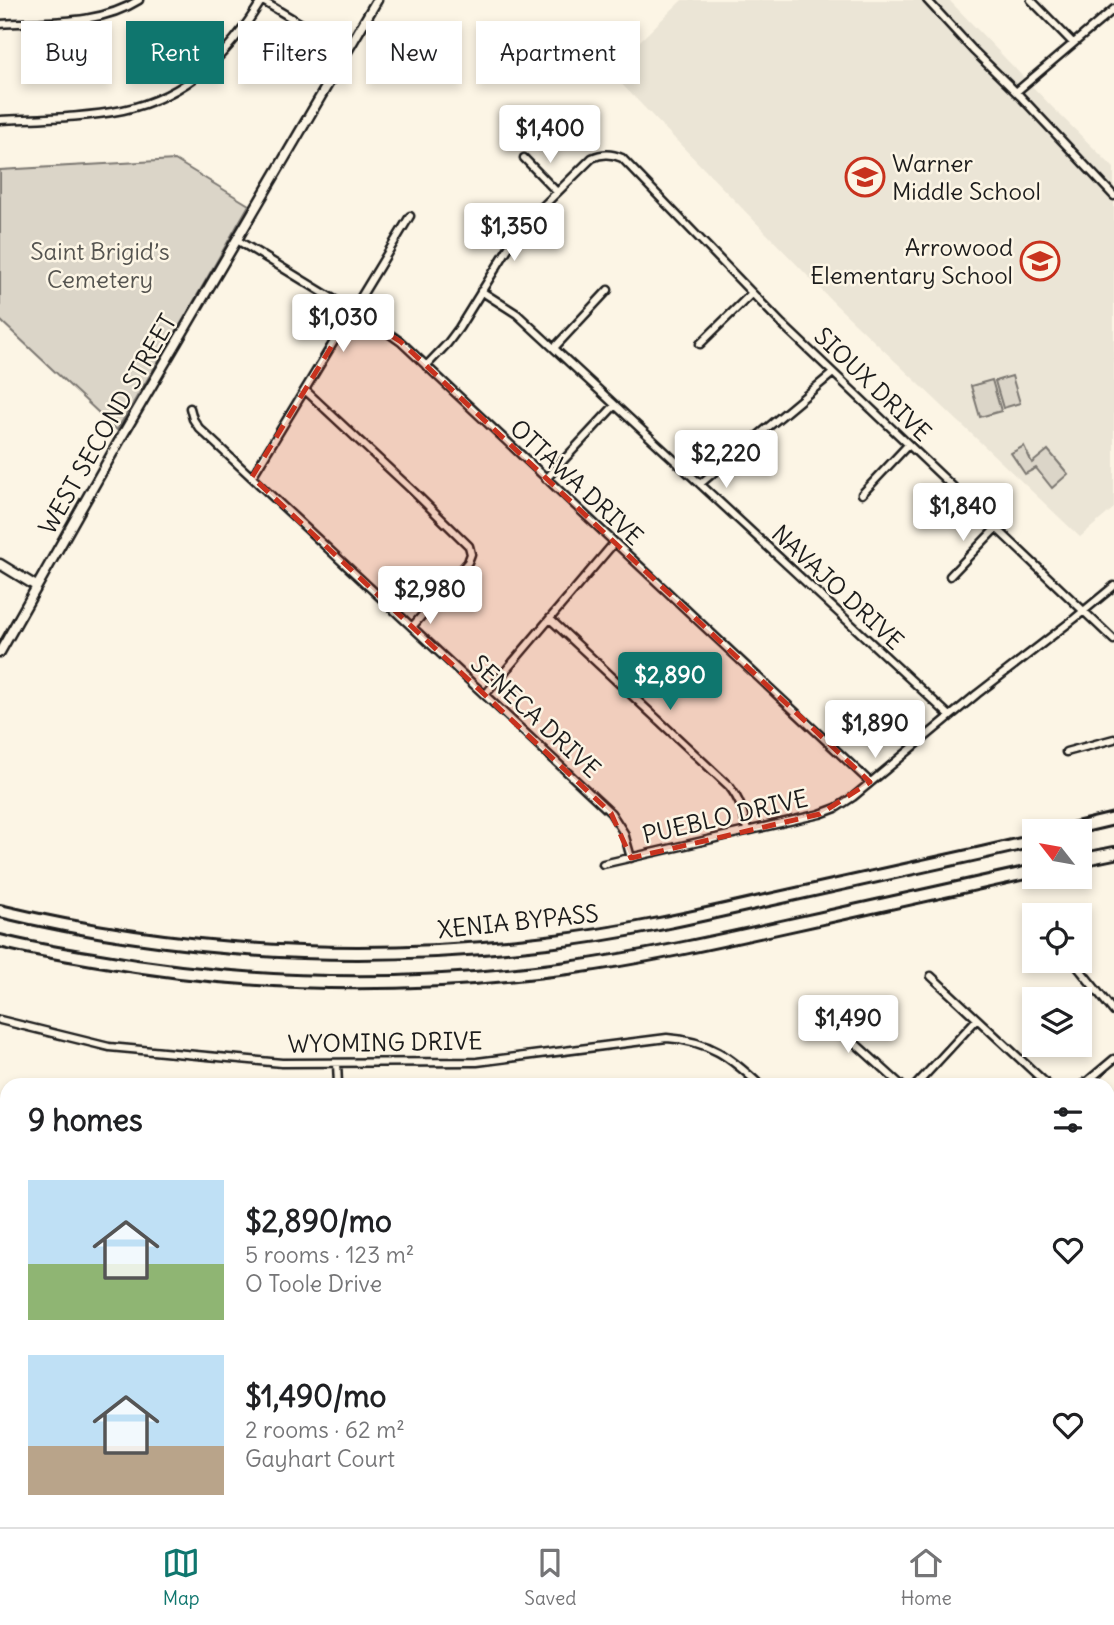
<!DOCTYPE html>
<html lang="en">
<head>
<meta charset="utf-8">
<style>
  :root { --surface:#fff; --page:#f6f6f6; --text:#202124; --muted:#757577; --line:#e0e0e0; --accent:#0f766e }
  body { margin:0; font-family:Delius,sans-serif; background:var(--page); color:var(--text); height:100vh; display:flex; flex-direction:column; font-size:26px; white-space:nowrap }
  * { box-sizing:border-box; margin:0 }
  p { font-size:23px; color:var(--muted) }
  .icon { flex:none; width:38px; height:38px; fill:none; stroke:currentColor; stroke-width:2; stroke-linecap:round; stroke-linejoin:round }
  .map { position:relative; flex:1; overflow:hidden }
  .sheet { position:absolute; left:0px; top:1078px; width:1115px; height:450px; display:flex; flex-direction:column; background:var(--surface); border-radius:21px 21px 0 0; box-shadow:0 4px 10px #0003 }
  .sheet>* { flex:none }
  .top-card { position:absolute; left:21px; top:21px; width:700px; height:63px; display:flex; gap:14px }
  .needle { width:46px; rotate:301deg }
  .controls { position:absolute; left:1022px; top:819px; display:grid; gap:14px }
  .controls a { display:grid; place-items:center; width:70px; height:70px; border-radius:0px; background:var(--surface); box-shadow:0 4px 10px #0003; font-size:35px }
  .price { position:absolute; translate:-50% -60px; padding:0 16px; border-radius:7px; background:#fff; color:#222; font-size:23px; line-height:46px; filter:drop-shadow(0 2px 4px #0008) }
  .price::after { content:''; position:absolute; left:50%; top:42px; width:21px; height:16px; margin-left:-10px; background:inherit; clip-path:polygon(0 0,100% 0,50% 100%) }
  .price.active { background:var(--accent); color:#fff }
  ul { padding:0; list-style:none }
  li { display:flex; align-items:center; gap:21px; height:175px; padding:0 28px }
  li span { display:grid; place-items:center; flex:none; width:196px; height:140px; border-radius:0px; color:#555 }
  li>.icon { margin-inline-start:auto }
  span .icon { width:84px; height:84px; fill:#fffc; stroke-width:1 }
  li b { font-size:30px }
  h2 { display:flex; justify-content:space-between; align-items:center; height:84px; padding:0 28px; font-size:30px }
  .tag { padding:0 24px; border-radius:0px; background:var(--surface); box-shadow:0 4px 10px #0003; font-size:24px; line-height:63px }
  .tag.active { background:var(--accent); color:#fff }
  .menu { display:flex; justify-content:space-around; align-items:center; height:98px; border-top:2px solid var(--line); background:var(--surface); font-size:19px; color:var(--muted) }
  .menu a { display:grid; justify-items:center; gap:4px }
  .menu .active { color:var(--accent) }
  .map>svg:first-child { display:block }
</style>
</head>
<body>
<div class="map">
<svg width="1114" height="1527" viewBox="0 0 1114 1527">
  <rect width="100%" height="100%" fill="#fcf5e5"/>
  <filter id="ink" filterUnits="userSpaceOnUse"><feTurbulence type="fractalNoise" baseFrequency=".0143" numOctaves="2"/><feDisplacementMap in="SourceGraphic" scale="14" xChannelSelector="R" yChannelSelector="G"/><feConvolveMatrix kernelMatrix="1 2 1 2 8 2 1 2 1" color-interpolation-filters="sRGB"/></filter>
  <g filter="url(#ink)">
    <!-- built -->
    <path fill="#ebe5d6" d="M682 0H949L1057 112 1114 168V508L1080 537 835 304 609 71Z
      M1108 1343 1114 1349V1527H929V1523L916 1521H1108Z"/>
    <!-- green -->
    <path fill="#dbd5c8" stroke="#7c7872" stroke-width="2" d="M175 160 249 205 182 322 117 430 0 320V170Z
      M1012 376 1020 403 1003 408 995 381Z
      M992 380 1001 411 980 417 971 386Z
      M1024 446 1032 463 1048 450 1068 474 1052 488 1036 468 1025 474 1011 453Z"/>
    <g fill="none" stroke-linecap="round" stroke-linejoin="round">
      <defs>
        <path id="street" d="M261 0 347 51
          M927 0 973 50 1020 96 1114 196
          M1031 0 1073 43
          M0 24C46 21 98 26 139 0
          M1016 92 1114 9
          M0 120C41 118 83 118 123 110 188 96 229 54 262 0
          M524 158 556 191
          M237 240 384 330 401 342 870 782
          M481 291 517 314 950 716
          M700 344 752 293
          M554 348 608 290
          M426 366 447 344 459 328 520 229 592 158C602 153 611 153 622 158L782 324 1114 640
          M305 390 414 492 469 546 471 554 468 562 412 627
          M190 408 193 419 199 428 611 813 624 833 631 858
          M252 477 410 216
          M546 479 615 405
          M700 484 833 373
          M862 494 908 445
          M950 576 996 528
          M550 619 729 786C740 800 744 813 747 831
          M485 695 614 543
          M1066 752 1114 739
          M603 864 820 814 836 808 853 797 977 694 1074 619 1114 586
          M1073 961 1114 1012
          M931 976 1048 1085
          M813 1005 901 1085
          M0 1020 109 1047 282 1063 477 1062 667 1038C710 1041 730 1057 760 1085
          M337 1063 338 1085
          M916 1085 977 1019
          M1083 1085 1114 1059
          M0 1122 7 1124
          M1108 1189 1114 1184
          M0 1221 7 1222
          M1108 1281 1114 1286
          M0 1319 7 1321
          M0 1420 7 1421
          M457 1521 485 1527
          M0 1522 25 1527
          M251 1527 252 1521
          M742 1527 743 1521"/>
        <path id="secondary" d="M0 564 36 586
          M0 652 122 436 377 0"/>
        <path id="highway" d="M1063 831 1114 819
          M1080 860 1114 853
          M0 911C179 954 364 963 547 942 619 934 690 918 760 902 852 882 943 862 1034 841
          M0 941C31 949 62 954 93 959 249 987 411 989 568 968 642 958 714 942 786 926 869 908 952 889 1034 871"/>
      </defs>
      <!-- street casing -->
      <use href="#street" stroke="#1c1c1c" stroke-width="11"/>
      <!-- secondary casing -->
      <use href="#secondary" stroke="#1c1c1c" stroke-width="13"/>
      <!-- highway casing -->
      <use href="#highway" stroke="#1c1c1c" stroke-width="16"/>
      <!-- street -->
      <use href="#street" stroke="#fcf5e5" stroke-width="6"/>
      <!-- secondary -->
      <use href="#secondary" stroke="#fcf5e5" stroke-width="8"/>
      <!-- highway -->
      <use href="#highway" stroke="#fcf5e5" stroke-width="10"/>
    </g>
  </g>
  <!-- marked area -->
  <path fill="#c8321e" fill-opacity="0.2" stroke="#c8321e" stroke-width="5" stroke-dasharray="14 9" stroke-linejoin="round" d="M353 311 401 342 870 782 820 814 631 858 611 813 252 477Z"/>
  <!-- icons -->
  <defs>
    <symbol id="school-ring" viewBox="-11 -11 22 22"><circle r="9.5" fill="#fcf5e5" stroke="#c8321e" stroke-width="1.5"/><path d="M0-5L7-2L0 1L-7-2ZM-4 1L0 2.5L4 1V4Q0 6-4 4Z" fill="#c8321e"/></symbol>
  </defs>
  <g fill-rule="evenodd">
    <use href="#school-ring" x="843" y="155" width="44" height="44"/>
    <use href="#school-ring" x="1018" y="239" width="44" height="44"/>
  </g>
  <g text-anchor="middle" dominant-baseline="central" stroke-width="5" stroke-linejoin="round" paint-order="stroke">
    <!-- poi labels -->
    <g font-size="24" fill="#1c1c1c" stroke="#fcf5e5" text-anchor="start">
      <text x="892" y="163">Warner<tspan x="892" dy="28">Middle School</tspan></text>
      <text x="1013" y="247" text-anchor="end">Arrowood<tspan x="1013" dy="28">Elementary School</tspan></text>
    </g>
    <!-- park labels -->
    <g font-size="24" fill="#555450" stroke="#fcf5e5">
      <text x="100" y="251">Saint Brigid’s<tspan x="100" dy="28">Cemetery</tspan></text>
    </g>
    <!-- street labels -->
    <g font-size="24" fill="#1c1c1c" stroke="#fcf5e5">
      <text transform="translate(873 384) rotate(44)">SIOUX DRIVE</text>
      <text transform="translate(107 424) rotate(-60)">WEST SECOND STREET</text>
      <text transform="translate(577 482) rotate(43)">OTTAWA DRIVE</text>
      <text transform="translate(838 587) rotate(43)">NAVAJO DRIVE</text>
      <text transform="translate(536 716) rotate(43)">SENECA DRIVE</text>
      <text transform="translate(725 816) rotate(-13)">PUEBLO DRIVE</text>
      <text transform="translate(518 921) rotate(-6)">XENIA BYPASS</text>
      <text transform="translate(385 1042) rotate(-1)">WYOMING DRIVE</text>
    </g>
  </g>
</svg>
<div class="controls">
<a><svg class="needle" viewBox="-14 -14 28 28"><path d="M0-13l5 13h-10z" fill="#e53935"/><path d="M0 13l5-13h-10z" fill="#757577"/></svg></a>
<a><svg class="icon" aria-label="locate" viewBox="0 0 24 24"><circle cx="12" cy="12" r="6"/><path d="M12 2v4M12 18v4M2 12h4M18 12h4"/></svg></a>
<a><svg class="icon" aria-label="layers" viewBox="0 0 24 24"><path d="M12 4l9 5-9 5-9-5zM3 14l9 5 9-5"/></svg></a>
</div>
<b class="price" style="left:550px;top:165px">$1,400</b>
<b class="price" style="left:514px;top:263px">$1,350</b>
<b class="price" style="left:343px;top:354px">$1,030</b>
<b class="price" style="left:726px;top:490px">$2,220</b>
<b class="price" style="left:963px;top:543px">$1,840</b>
<b class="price" style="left:430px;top:626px">$2,980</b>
<b class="price active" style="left:670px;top:712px">$2,890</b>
<b class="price" style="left:875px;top:760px">$1,890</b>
<b class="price" style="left:848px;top:1055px">$1,490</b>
<div class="top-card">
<a class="tag">Buy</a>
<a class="tag active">Rent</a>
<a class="tag">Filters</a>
<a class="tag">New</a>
<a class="tag">Apartment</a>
</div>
<section class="sheet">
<h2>9 homes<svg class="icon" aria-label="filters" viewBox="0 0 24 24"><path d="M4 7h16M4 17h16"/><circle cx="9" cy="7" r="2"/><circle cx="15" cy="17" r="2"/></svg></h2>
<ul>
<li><span style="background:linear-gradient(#bfe0f5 60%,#8fb573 0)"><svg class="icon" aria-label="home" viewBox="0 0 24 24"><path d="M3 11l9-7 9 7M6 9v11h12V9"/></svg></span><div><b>$2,890/mo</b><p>5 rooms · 123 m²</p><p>O Toole Drive</p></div><svg class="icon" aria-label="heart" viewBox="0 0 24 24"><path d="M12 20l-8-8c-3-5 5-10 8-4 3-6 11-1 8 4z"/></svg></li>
<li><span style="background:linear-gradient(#bfe0f5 65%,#b9a48a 0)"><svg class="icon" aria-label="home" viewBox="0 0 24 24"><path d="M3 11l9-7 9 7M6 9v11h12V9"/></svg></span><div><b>$1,490/mo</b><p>2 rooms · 62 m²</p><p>Gayhart Court</p></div><svg class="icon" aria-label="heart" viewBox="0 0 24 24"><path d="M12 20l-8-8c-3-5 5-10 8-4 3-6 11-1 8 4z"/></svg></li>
</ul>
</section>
</div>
<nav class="menu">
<a class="active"><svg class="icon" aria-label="map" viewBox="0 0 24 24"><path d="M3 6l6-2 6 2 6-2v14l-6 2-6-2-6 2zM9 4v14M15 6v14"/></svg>Map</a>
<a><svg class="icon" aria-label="saved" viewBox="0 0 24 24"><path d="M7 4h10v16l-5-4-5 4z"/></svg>Saved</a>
<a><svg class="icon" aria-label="home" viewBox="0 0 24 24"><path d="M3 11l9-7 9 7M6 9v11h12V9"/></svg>Home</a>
</nav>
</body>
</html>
